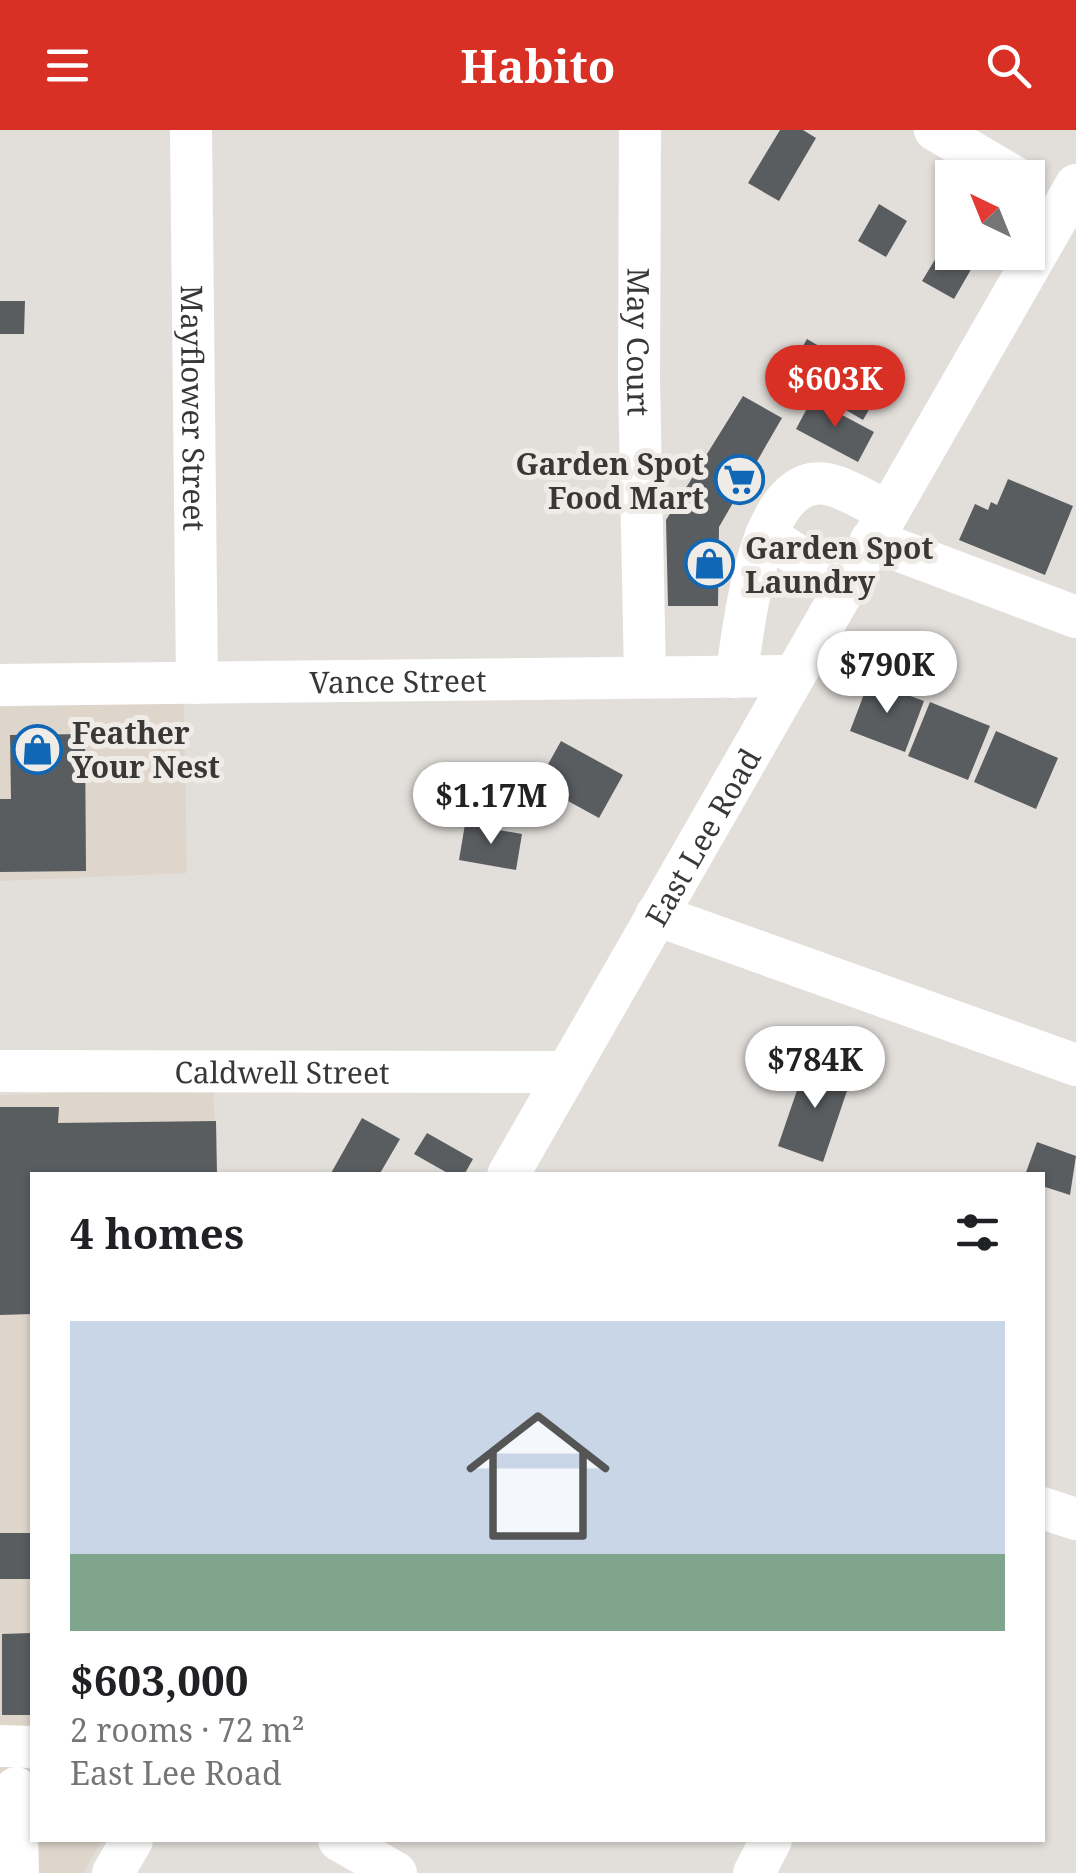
<!DOCTYPE html>
<html lang="en">
<head>
<meta charset="utf-8">
<style>
  :root { --surface:#fff; --page:#f6f6f6; --text:#202124; --muted:#757577; --line:#e0e0e0; --accent:#d93025 }
  body { margin:0; font-family:"Noto Serif",serif; background:var(--page); color:var(--text); height:100vh; display:flex; flex-direction:column; font-size:38px; white-space:nowrap }
  * { box-sizing:border-box; margin:0 }
  p { font-size:32px; color:var(--muted) }
  .icon { flex:none; width:55px; height:55px; fill:none; stroke:currentColor; stroke-width:2; stroke-linecap:round; stroke-linejoin:round }
  .map { position:relative; flex:1; overflow:hidden }
  .sheet { position:absolute; left:30px; top:1042px; width:1015px; height:670px; display:flex; flex-direction:column; background:var(--surface); border-radius:0px; box-shadow:0 2px 8px #0004 }
  .sheet>* { flex:none }
  .needle { width:65px; rotate:317deg }
  .tools { position:absolute; left:935px; top:30px; display:grid; gap:20px }
  .tools a { display:grid; place-items:center; width:110px; height:110px; border-radius:0px; background:var(--surface); box-shadow:0 2px 8px #0004; font-size:50px }
  .price { position:absolute; translate:-50% -85px; padding:0 22px; border-radius:35px; background:#fff; color:#222; font-size:32px; line-height:65px; filter:drop-shadow(0 2px 5px #0008) }
  .price::after { content:''; position:absolute; left:50%; top:60px; width:30px; height:22px; margin-left:-15px; background:inherit; clip-path:polygon(0 0,100% 0,50% 100%) }
  .price.active { background:var(--accent); color:#fff }
  ul { padding:0; list-style:none }
  li { display:grid; align-content:center; gap:20px; height:530px; padding:0 40px }
  li+li { border-top:2px solid var(--line) }
  li span { display:grid; place-items:center; height:310px; border-radius:0px; color:#555 }
  li>.icon { margin-inline-start:auto }
  span .icon { width:180px; height:180px; fill:#fffc; stroke-width:1 }
  li b { font-size:42px }
  h2 { display:flex; justify-content:space-between; align-items:center; height:120px; padding:0 40px; font-size:42px }
  header { display:flex; justify-content:space-between; align-items:center; height:130px; padding:0 40px; background:var(--accent); color:#fff; font-size:45px; font-weight:700 }
  .map>svg:first-child { display:block }
</style>
</head>
<body>
<header><svg class="icon" aria-label="menu" viewBox="0 0 24 24"><path d="M4 6h16M4 12h16M4 18h16"/></svg>Habito<svg class="icon" aria-label="search" viewBox="0 0 24 24"><circle cx="10" cy="10" r="6"/><path d="M15 15l6 6"/></svg></header>
<div class="map">
<svg width="1076" height="1743" viewBox="0 0 1076 1743">
  <rect width="100%" height="100%" fill="#e2dfdb"/>
  <!-- built -->
  <path fill="#ded5cb" d="M184 572 187 743 0 751V577Z
    M213 958 217 1045H32V1710H102L83 1743H0V965Z"/>
  <!-- building -->
  <path fill="#5a5d60" d="M780 0H803L816 8 779 71 748 53Z
    M879 74 907 91 886 127 858 111Z
    M942 118 973 136 954 169 922 151Z
    M0 171H25L24 204H0Z
    M807 209 884 254 863 290 786 245Z
    M743 266 782 288 719 397 718 476H668L666 390Z
    M812 269 874 302 858 332 796 299Z
    M1008 349 1073 376 1045 445 959 410 975 374 988 380 991 372 997 375Z
    M869 551 924 571 905 622 850 601Z
    M930 572 990 596 968 650 908 626Z
    M996 601 1058 628 1036 679 974 652Z
    M85 604 86 741 0 742V669H11L10 605Z
    M561 611 623 645 599 688 537 654Z
    M465 694 522 704 516 740 459 730Z
    M807 931 852 946 823 1032 778 1016Z
    M0 977H59L58 993 216 991 217 1045H32V1184L0 1185Z
    M362 988 400 1009 379 1045H330Z
    M427 1003 473 1029 464 1045H451L414 1024Z
    M1037 1012 1076 1026 1070 1065 1042 1056V1045H1025Z
    M0 1403H32V1449H0Z
    M32 1503V1585H2V1504Z"/>
  <g fill="none" stroke-linecap="round" stroke-linejoin="round">
    <!-- minor -->
    <g stroke="#fff" stroke-width="42">
      <path id="s1" d="M191 0 197 553"/>
      <path id="s2" d="M640 0 639 251 645 546"/>
      <path d="M935 0 1016 48"/>
      <path d="M766 405 844 456"/>
      <path d="M871 410 1076 487"/>
      <path d="M736 547C744 503 757 335 831 355 850 360 870 373 888 382"/>
      <path id="s3" d="M0 555 793 546"/>
      <path d="M656 785 1076 935"/>
      <path id="s4" d="M0 941 566 942"/>
      <path id="s5" d="M508 1045 1076 55"/>
      <path d="M1042 1378 1076 1389"/>
      <path d="M0 1616 32 1617"/>
      <path d="M16 1658 18 1743"/>
      <path d="M339 1710 396 1743"/>
      <path d="M113 1743 132 1710"/>
      <path d="M754 1743 771 1710"/>
    </g>
  </g>
  <!-- icons -->
  <defs>
    <symbol id="supermarket-ring" viewBox="-11 -11 22 22"><circle r="9.5" fill="#efece8" stroke="#0f67b5" stroke-width="1.5"/><path d="M-6-5.5h2.5l.6 2H6L4.5 2H-2.5L-4.4-4H-6ZM-1.5 3.2a1.3 1.3 0 1 0 .1 0ZM3 3.2a1.3 1.3 0 1 0 .1 0Z" fill="#0f67b5"/></symbol>
    <symbol id="shop-ring" viewBox="-11 -11 22 22"><circle r="9.5" fill="#efece8" stroke="#0f67b5" stroke-width="1.5"/><path d="M-5-2.5h2.3a2.7 3.5 0 0 1 5.4 0H5L5.5 6h-11ZM-1.5-2.5h3a1.5 2.3 0 0 0-3 0Z" fill="#0f67b5"/></symbol>
  </defs>
  <g fill-rule="evenodd">
    <use href="#supermarket-ring" x="712" y="322" width="55" height="55"/>
    <use href="#shop-ring" x="682" y="406" width="55" height="55"/>
    <use href="#shop-ring" x="10" y="592" width="55" height="55"/>
  </g>
  <g text-anchor="middle" dominant-baseline="central" stroke-width="10" stroke-linejoin="round" paint-order="stroke">
    <!-- street labels -->
    <g font-size="30" fill="#3a3837" stroke="#efece8">
      <text stroke="none"><textPath href="#s2" startOffset="212">May Court</textPath></text>
      <text stroke="none"><textPath href="#s1" startOffset="278">Mayflower Street</textPath></text>
      <text stroke="none"><textPath href="#s3" startOffset="398">Vance Street</textPath></text>
      <text stroke="none"><textPath href="#s5" startOffset="390">East Lee Road</textPath></text>
      <text stroke="none"><textPath href="#s4" startOffset="282">Caldwell Street</textPath></text>
    </g>
    <!-- poi labels -->
    <g font-size="30" font-weight="bold" fill="#3a3837" stroke="#efece8" text-anchor="start">
      <text x="704" y="333" text-anchor="end">Garden Spot<tspan x="704" dy="34">Food Mart</tspan></text>
      <text x="745" y="417">Garden Spot<tspan x="745" dy="34">Laundry</tspan></text>
      <text x="72" y="602">Feather<tspan x="72" dy="34">Your Nest</tspan></text>
    </g>
  </g>
</svg>
<div class="tools">
<a><svg class="needle" viewBox="-14 -14 28 28"><path d="M0-13l5 13h-10z" fill="#e53935"/><path d="M0 13l5-13h-10z" fill="#757577"/></svg></a>
</div>
<b class="price active" style="left:835px;top:300px">$603K</b>
<b class="price" style="left:887px;top:586px">$790K</b>
<b class="price" style="left:491px;top:717px">$1.17M</b>
<b class="price" style="left:815px;top:981px">$784K</b>
<section class="sheet">
<h2>4 homes<svg class="icon" aria-label="filters" viewBox="0 0 24 24"><path d="M4 7h16M4 17h16"/><circle cx="9" cy="7" r="2"/><circle cx="15" cy="17" r="2"/></svg></h2>
<ul>
<li><span style="background:linear-gradient(#c9d6e8 75%,#7fa58c 0)"><svg class="icon" aria-label="home" viewBox="0 0 24 24"><path d="M3 11l9-7 9 7M6 9v11h12V9"/></svg></span><div><b>$603,000</b><p>2 rooms · 72 m²</p><p>East Lee Road</p></div></li>
</ul>
</section>
</div>
</body>
</html>
